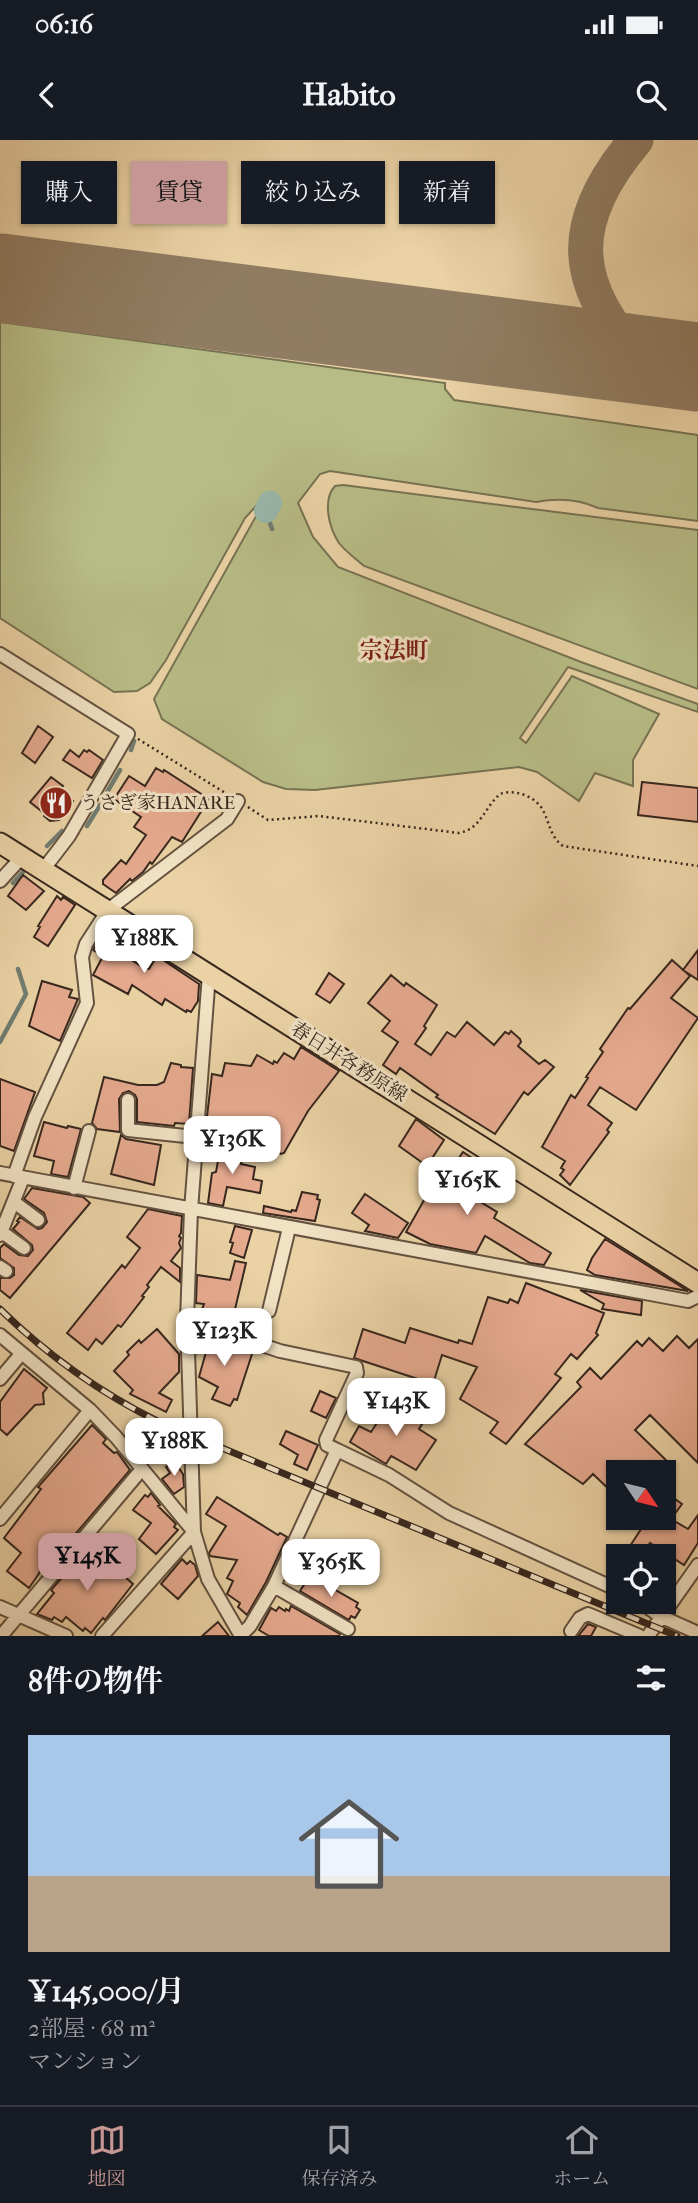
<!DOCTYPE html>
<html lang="ja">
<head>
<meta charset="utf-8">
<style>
  :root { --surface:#171b24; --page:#20242c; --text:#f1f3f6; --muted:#9ea1a6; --line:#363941; --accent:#c59692 }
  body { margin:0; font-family:"IM FELL French Canon","Noto Serif JP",serif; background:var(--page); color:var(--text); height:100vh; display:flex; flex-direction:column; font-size:26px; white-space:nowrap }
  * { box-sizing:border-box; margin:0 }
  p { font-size:23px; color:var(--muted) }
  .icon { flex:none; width:38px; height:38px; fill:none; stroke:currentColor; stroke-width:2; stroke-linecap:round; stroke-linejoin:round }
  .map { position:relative; height:1496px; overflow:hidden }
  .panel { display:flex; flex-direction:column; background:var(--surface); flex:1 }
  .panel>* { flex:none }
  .hud { position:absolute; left:21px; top:21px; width:656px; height:63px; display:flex; gap:14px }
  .needle { width:46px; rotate:125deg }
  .tools { position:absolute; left:606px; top:1320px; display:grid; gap:14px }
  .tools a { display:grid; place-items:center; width:70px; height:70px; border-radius:0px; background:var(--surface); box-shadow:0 2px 5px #0004; font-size:35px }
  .price { position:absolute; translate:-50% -60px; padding:0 16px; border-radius:14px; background:#fff; color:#222; font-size:23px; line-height:46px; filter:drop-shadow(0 2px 4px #0008) }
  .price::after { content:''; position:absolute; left:50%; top:42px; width:21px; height:16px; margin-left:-10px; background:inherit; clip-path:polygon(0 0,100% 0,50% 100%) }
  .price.selected { background:var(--accent); color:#111 }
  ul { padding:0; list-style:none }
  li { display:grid; align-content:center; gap:14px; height:371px; padding:0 28px }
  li+li { border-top:2px solid var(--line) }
  li span { display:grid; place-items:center; height:217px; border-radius:0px; color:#555 }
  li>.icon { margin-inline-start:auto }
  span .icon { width:126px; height:126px; fill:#fffc; stroke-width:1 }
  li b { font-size:30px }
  h2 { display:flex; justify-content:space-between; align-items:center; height:84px; padding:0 28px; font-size:30px }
  .pill { padding:0 24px; border-radius:0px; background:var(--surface); box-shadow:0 2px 5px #0004; font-size:24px; line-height:63px }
  .pill.selected { background:var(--accent); color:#111 }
  .status { display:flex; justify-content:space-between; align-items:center; height:49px; padding:0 35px; background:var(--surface); direction:ltr }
  .status svg { height:19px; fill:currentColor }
  header { display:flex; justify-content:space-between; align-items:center; height:91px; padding:0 28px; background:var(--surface); font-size:32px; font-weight:800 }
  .tabs { display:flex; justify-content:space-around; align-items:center; height:98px; border-top:2px solid var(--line); background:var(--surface); font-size:19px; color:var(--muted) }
  .tabs a { display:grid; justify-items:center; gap:4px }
  .tabs .selected { color:var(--accent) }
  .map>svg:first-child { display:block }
</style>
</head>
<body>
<div class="status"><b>06:16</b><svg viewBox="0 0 49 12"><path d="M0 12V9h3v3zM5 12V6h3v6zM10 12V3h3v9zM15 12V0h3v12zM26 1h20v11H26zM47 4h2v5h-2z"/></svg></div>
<header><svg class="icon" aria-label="back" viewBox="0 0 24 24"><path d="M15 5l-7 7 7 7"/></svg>Habito<svg class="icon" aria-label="search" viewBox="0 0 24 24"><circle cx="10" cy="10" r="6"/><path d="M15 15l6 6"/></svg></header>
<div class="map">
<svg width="698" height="1496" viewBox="0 0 698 1496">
  <rect width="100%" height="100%" fill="#ead2a5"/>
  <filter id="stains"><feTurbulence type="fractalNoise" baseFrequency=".00286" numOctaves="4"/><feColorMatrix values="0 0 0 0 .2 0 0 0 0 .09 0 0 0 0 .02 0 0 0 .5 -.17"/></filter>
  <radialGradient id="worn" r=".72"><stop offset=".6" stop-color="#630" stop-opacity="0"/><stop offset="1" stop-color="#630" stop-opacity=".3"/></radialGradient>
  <!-- green -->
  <path fill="#b7bc86" stroke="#777252" stroke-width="2" d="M0 182 445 243V249L454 260 698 295V381L598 368C578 359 558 358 536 362L330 331 320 334 298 363 313 397 338 427 581 522 698 564V572L568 527 520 598 526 603 572 536 659 574 633 620V646L595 633 579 661 537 632 519 627 315 650 286 649 263 642 162 579 154 559 255 378 263 370 257 365 245 378 166 520 150 543 137 551 114 552 0 478Z
    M343 345 698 390V549L364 426C356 419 346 412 339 403 329 388 322 360 335 346Z"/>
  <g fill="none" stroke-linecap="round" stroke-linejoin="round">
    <!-- stream -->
    <path stroke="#717d72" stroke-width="4.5" d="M266 371 272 389
      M131 610 134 601
      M106 654 120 630
      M87 686 100 665
      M47 706 62 691
      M13 743 23 732
      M0 902 26 854 18 829"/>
    <!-- river -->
    <path stroke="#98b7aa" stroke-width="24" d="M266 371 270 363"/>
    <!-- taxiway -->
    <path stroke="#907c62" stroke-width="35" d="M636 0C568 80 568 143 641 220"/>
    <!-- runway -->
    <path stroke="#907c62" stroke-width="89" d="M0 138 698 227"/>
  </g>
  <!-- building -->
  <path fill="#e6aa8f" stroke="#37271e" stroke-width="2" d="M38 586 53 597 35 623 22 613Z
    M70 610 79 617 84 610 87 612 89 610 103 620 92 638 63 620Z
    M156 628 163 632 164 630 209 659 182 702 172 697 152 724 150 722 143 732 132 741 130 739 116 753 103 744V740L121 720 126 724 146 695 134 687 141 677 114 659 129 636 145 646Z
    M51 637 63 646 59 651 73 661 59 680 50 681 44 676 45 674 30 662Z
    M642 642 698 648V682L638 675Z
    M23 735 44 751 26 770 8 756Z
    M57 756 61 760 63 757 75 765 48 806 34 797 40 787 38 786Z
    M105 791 118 799 120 795 131 802 124 815 144 828 149 829 157 816 199 844 198 861 191 872 187 870 186 872 165 859 162 865 132 845 128 854 93 835 103 816 93 810Z
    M698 810V840L683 830Z
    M672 820 690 836 671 858 698 878 636 970 600 947 588 965 612 983 607 990 609 992 570 1045 560 1035 564 1030 561 1028 565 1021 542 1007 571 955 575 958 588 938 586 937 603 912 600 909 628 868 630 869Z
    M329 833 344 844 330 863 316 854Z
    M391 835 404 846 406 843 437 865 424 886 426 888 415 904 431 915 447 892 455 897 467 882 494 905 505 892 509 894 511 891 520 899 521 902 518 906 539 924 545 920 554 927 528 955 524 952 495 994 436 957 438 955 400 928 396 934 383 925 398 902 382 891 390 881 368 863Z
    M42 841 72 850 69 857 78 859 60 901 29 886Z
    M301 907 339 931 308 971 284 1013 281 1014 273 1009 268 1002 244 992 206 985 212 934 222 936 225 923 251 926 257 915 273 924 274 921 277 923 284 913 294 919Z
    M171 923 181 925V927L193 928 189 984 175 983 174 986 137 982V959L135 955 129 951 123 953 119 959 120 992 97 989 92 983 104 937 138 945H157L164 942Z
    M0 939 35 952 14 1011 0 1006Z
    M416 979 444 1000 427 1026 399 1006Z
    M44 982 67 988 68 986 81 989 68 1037 51 1034 54 1021 34 1016Z
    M121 995 126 999 161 1005 154 1045 111 1034Z
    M221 1005 244 1011 241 1024 255 1027 253 1039 262 1041 260 1053 227 1047 223 1066 208 1063 212 1033 216 1032Z
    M463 1012 486 1027 469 1055 497 1072 494 1078 551 1113 544 1125 530 1123 485 1096 476 1113 430 1104 406 1092 436 1039 443 1042Z
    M32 1048 83 1057 90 1063 10 1158 0 1150V1138H10L14 1135V1128L0 1118V1108L4 1104 19 1115 28 1116 33 1110 32 1105 13 1089 19 1082 17 1081 20 1077 38 1089 42 1088 47 1082 44 1073 24 1059Z
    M302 1052 318 1055 317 1059 320 1060 315 1081 263 1073 264 1066 291 1072 292 1070 296 1071Z
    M365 1054 408 1083 398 1098 365 1091 369 1085 352 1073Z
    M148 1069 182 1076 181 1093 179 1096 181 1098 179 1103 181 1108 171 1121 180 1128V1142L161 1127 147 1145 149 1147 142 1156 144 1157 121 1187 118 1185 102 1204 96 1199 88 1210 67 1193 122 1125 125 1128 140 1108 127 1097Z
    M235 1086 252 1090 244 1118 230 1113 233 1103 230 1102Z
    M605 1099 645 1124 688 1151 595 1135 587 1130 592 1118Z
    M235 1121 246 1123 231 1186 200 1175 204 1164 196 1163 197 1135 230 1140Z
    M526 1143 604 1173 596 1193 598 1195 577 1219 571 1214 555 1234 561 1238 506 1304 490 1293 498 1282 460 1259 477 1227 442 1215 433 1244 354 1218 363 1189 405 1203 410 1188 458 1203 459 1200 472 1204 488 1157 508 1163 510 1159 518 1163Z
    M580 1150 642 1161 641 1175 602 1169 604 1164Z
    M157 1189 179 1214V1232L159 1253 172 1260 166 1272 130 1254 133 1250 114 1231 129 1215 127 1212 139 1200 141 1203Z
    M203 1195 253 1211 237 1260 234 1259 230 1266 212 1259 218 1247 199 1237 206 1212 203 1211V1208L197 1214Z
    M677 1196 689 1208 698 1199V1323L650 1275 635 1290 668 1322 658 1332H618V1358L593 1334 583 1344 525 1304 581 1247 577 1242 590 1228 601 1239 637 1201 642 1206 649 1198 663 1211Z
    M24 1229 47 1248 43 1253 44 1264 35 1265 7 1295 0 1289V1262Z
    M320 1251 336 1258 326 1278 311 1271Z
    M388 1266 393 1269 395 1266 407 1274 408 1271 424 1281 419 1289 436 1300 416 1330 393 1317 391 1316 386 1324 350 1302 359 1286 371 1292Z
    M92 1285 106 1299 103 1303 114 1313 117 1312 130 1330 72 1398 69 1396 59 1408 58 1406 29 1448 7 1431 21 1413 4 1398 41 1349 38 1347Z
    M286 1291 318 1305 307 1330 294 1324 298 1315 280 1304Z
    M174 1321 183 1334 184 1347 174 1354 162 1339 170 1333 166 1327Z
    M151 1353 160 1365 158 1366 176 1384 174 1387 178 1390 156 1414 139 1399 151 1383 133 1370 145 1355 148 1357Z
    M668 1354 682 1364 671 1379 688 1389 698 1375V1403L684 1425 650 1403 643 1415 630 1406 649 1377H663V1361Z
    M217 1357 278 1395 280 1393 287 1397 266 1442 247 1475 238 1467 240 1463 227 1454 233 1441 227 1438 237 1420 210 1416 209 1413 226 1386 206 1374Z
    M97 1408 111 1419 109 1423 133 1444 105 1480 103 1478 91 1493 85 1488 83 1491 66 1477 62 1482 54 1477 52 1480 37 1474 54 1453 51 1450 74 1424 79 1427 91 1412 93 1413Z
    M182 1419 187 1424 190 1421 195 1425 198 1436 178 1459 161 1444Z
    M308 1439 316 1443 318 1440 358 1463 356 1467 360 1470 355 1478 351 1476 349 1480 300 1451Z
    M291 1466 340 1494 339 1496H269L259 1490 271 1468 276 1471 279 1467 285 1471 286 1469 289 1471Z
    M218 1482 229 1496H202Z
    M588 1484 596 1487 591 1496H578Z"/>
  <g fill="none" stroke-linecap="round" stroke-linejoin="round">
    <defs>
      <path id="minor" d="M0 514 128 594 69 696 43 730
        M0 741 22 717
        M128 960V990L195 997 207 994 241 1000 264 1010
        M0 1033 688 1161 698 1156
        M14 1036 35 977 87 863 82 817 86 804 108 770 227 679 238 661
        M74 1048 89 991
        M14 1062 38 1080
        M2 1092 24 1108
        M0 1095 23 1038
        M0 1127 6 1131
        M269 1171 289 1088
        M187 1180 280 1211 356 1227 357 1233 326 1300 327 1305 337 1310 274 1446 250 1486 241 1495
        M0 1195 90 1270 116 1297 194 1392 208 1439 241 1496
        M0 1239 21 1214
        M337 1310 389 1335 449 1373 618 1450
        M0 1379 90 1270
        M274 1446 348 1489
        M639 1461 660 1476 698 1493
        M0 1467 66 1496
        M571 1491 580 1478 588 1474 640 1496
        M1 1496 142 1329
        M102 1496 194 1392 187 1180 191 1070 209 834
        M648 1496 698 1425"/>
      <path id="primary" d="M0 703 698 1143"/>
    </defs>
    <!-- minor casing -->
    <use href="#minor" stroke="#645240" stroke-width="16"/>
    <!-- primary casing -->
    <use href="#primary" stroke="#37271e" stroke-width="23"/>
    <!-- path -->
    <path stroke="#37271e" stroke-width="2.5" stroke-dasharray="2 3.5" stroke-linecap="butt" d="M138 599 227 654
      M248 667 268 680 319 676 459 693C481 689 484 668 500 654 513 649 532 655 541 667 550 681 549 696 563 706L698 726"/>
    <!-- minor -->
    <use href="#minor" stroke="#f1e2c4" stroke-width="12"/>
    <!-- primary -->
    <use href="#primary" stroke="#ead2a5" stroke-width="19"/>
    <defs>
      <path id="rail" d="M0 1169C47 1215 99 1252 159 1282L677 1496"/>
    </defs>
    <!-- rail casing -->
    <use href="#rail" stroke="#37271e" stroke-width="7"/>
    <!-- rail -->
    <use href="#rail" stroke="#f1e2c4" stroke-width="4.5" stroke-dasharray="13" stroke-linecap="butt"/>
  </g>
  <!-- icons -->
  <defs>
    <symbol id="restaurant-disc" viewBox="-11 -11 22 22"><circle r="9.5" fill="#8f2418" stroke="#f1e2c4"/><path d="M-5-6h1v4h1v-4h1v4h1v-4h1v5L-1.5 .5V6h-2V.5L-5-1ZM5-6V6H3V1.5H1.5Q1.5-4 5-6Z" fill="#fff"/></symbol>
  </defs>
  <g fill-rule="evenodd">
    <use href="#restaurant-disc" x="37" y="644" width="38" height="38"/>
  </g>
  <g text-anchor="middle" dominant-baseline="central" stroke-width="6" stroke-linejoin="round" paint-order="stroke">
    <!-- poi labels -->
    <g font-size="19" fill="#37271e" stroke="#f1e2c4" text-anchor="start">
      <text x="80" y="663">うさぎ家HANARE</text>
    </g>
    <!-- street labels -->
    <g font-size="19" fill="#37271e" stroke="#f1e2c4">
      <text transform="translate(349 922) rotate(32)">春日井各務原線</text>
    </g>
    <!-- quarter labels -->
    <g font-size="23" font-weight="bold" fill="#7a1f14" stroke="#f1e2c4">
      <text x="394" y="510">宗法町</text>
    </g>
  </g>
  <rect width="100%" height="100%" filter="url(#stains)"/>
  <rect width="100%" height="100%" fill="url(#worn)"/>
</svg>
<div class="tools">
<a><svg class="needle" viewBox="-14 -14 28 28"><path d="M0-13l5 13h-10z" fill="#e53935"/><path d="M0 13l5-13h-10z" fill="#9ea1a6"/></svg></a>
<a><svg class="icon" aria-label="locate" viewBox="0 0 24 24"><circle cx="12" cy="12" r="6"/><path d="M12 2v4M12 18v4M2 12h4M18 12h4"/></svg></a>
</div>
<b class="price" style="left:144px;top:835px">¥188K</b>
<b class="price" style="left:232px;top:1036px">¥136K</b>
<b class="price" style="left:467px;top:1077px">¥165K</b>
<b class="price" style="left:224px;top:1228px">¥123K</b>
<b class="price" style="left:396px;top:1298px">¥143K</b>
<b class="price" style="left:174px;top:1338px">¥188K</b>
<b class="price selected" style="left:87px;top:1453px">¥145K</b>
<b class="price" style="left:331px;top:1459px">¥365K</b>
<div class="hud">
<a class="pill">購入</a>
<a class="pill selected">賃貸</a>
<a class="pill">絞り込み</a>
<a class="pill">新着</a>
</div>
</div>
<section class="panel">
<h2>8件の物件<svg class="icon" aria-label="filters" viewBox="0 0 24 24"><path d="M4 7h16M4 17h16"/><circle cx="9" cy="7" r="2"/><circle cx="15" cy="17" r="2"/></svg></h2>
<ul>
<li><span style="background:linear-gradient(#a9c7e8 65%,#b9a48a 0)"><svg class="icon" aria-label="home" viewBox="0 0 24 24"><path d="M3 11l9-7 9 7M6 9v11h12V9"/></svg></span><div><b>¥145,000/月</b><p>2部屋 · 68 m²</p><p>マンション</p></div></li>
</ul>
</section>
<nav class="tabs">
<a class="selected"><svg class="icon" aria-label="map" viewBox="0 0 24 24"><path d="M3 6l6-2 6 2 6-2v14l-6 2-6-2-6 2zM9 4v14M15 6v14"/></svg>地図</a>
<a><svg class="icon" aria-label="saved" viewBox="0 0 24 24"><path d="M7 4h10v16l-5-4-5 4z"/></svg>保存済み</a>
<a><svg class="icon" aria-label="home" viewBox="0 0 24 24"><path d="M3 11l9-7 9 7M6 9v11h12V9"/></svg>ホーム</a>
</nav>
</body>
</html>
